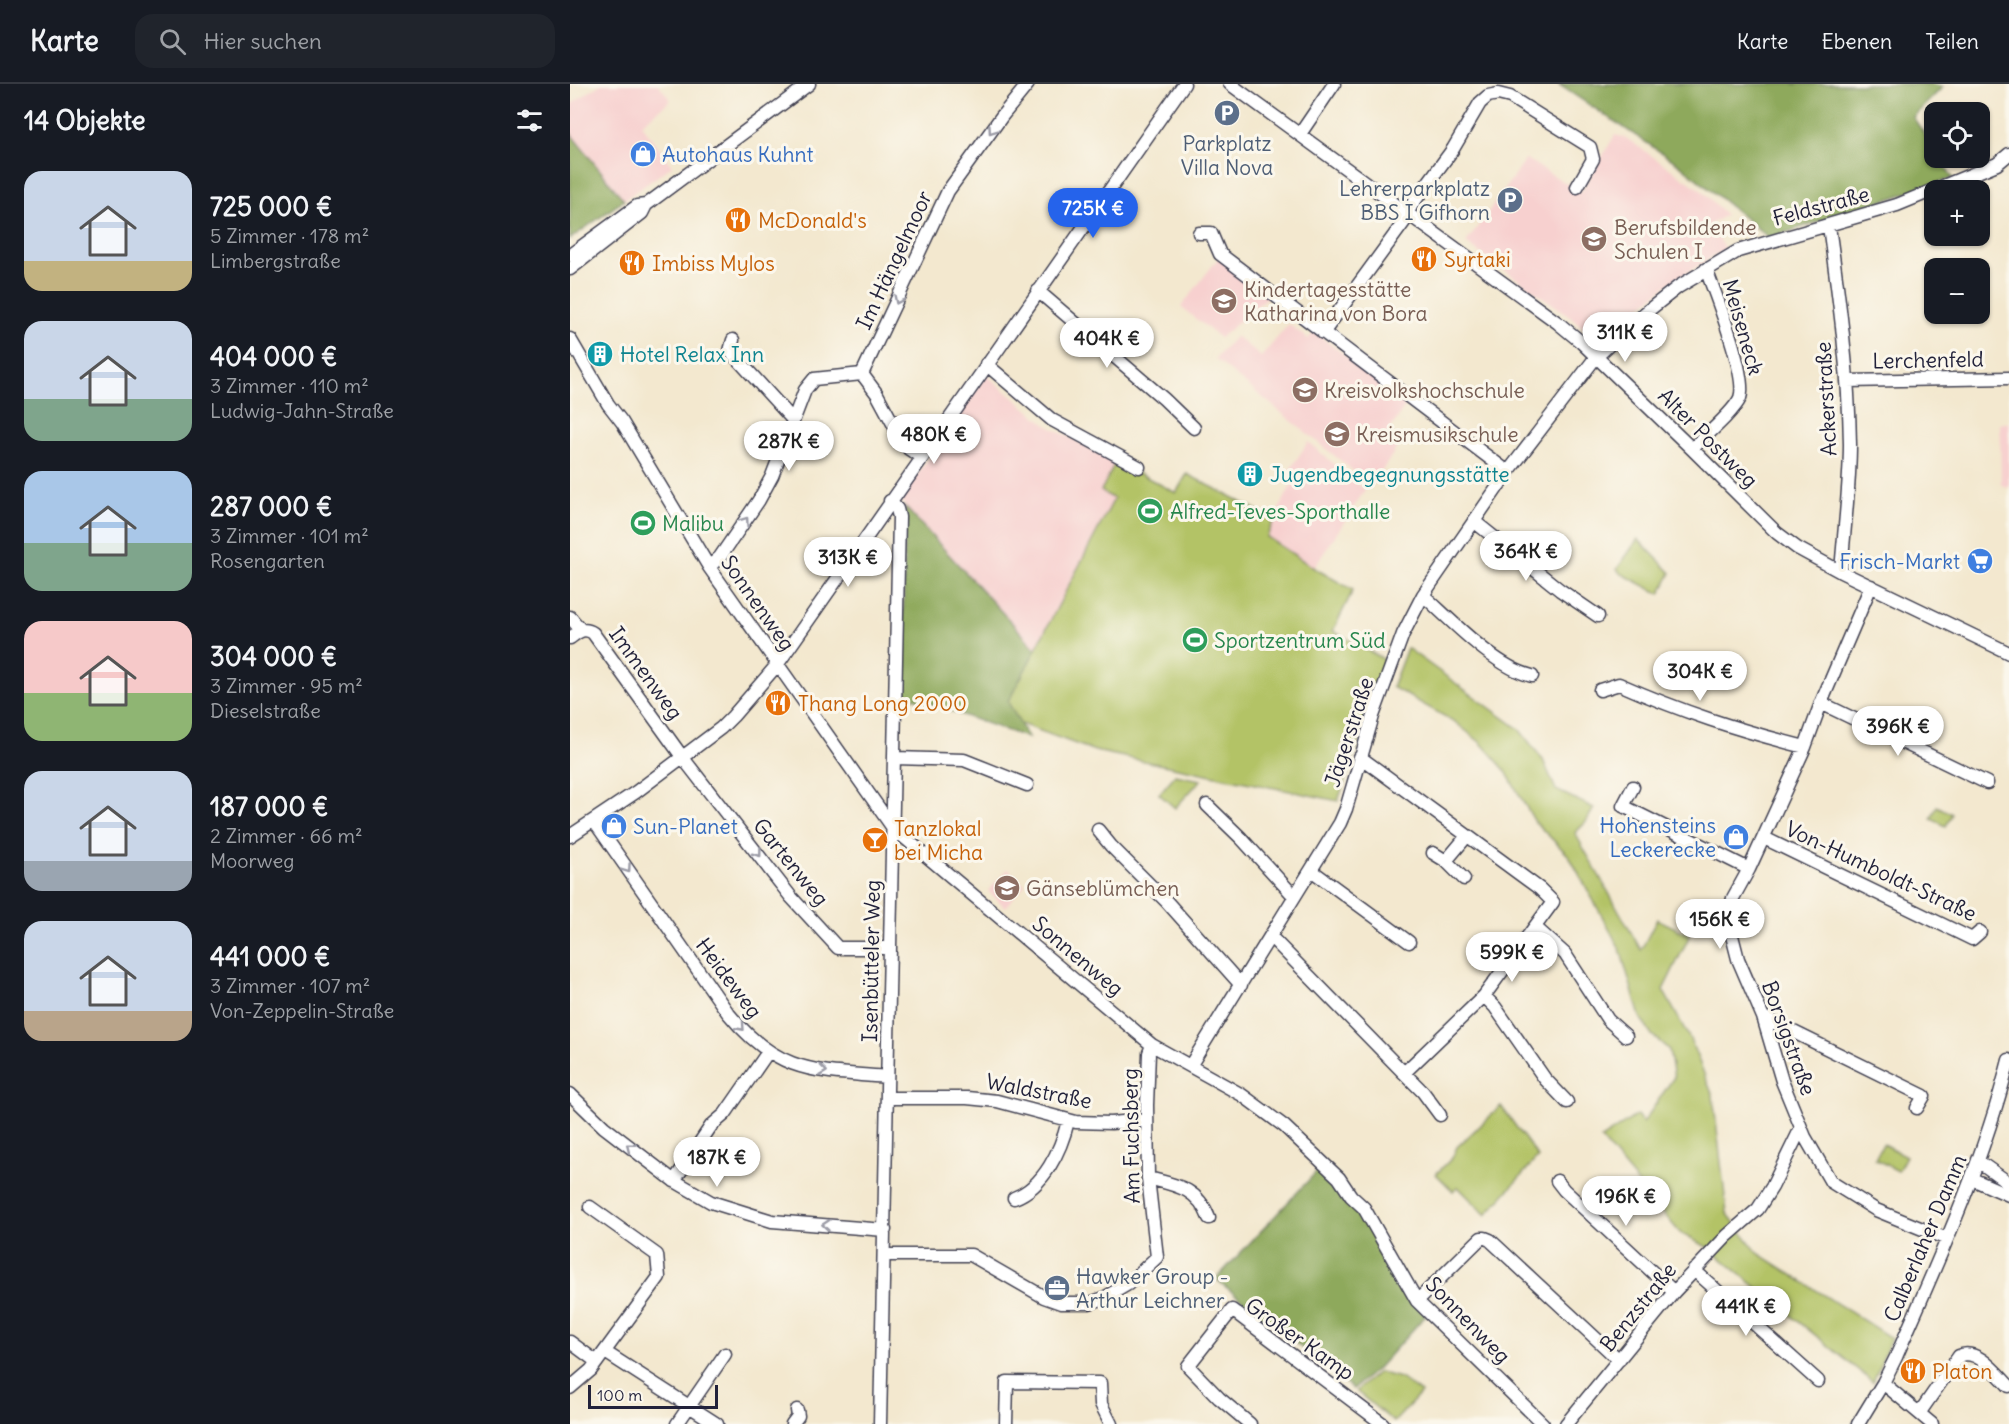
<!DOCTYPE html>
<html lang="de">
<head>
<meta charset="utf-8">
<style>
  :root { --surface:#171b24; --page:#20242c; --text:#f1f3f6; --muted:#9ea1a6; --line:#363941; --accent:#2563eb }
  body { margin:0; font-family:Delius,sans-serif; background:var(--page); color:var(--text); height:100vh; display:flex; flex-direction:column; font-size:22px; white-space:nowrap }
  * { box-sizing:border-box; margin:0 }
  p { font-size:20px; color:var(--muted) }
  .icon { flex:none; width:33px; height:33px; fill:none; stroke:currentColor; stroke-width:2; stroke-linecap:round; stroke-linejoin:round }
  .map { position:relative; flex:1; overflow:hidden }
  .panel { display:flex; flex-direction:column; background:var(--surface); width:570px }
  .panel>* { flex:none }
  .controls { position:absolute; left:1354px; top:18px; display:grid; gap:12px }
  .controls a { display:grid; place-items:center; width:66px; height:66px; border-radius:12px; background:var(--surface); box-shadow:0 2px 4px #0004; font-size:30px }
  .scale { position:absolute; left:18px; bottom:15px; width:130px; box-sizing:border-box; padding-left:6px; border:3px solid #22223b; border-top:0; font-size:16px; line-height:21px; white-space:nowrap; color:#22223b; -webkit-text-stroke:4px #fbf7ec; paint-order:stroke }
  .price { position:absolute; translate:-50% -51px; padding:0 14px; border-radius:21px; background:#fff; color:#222; font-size:20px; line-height:39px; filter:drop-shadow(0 2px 3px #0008) }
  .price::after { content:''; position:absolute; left:50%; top:36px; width:18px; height:14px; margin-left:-9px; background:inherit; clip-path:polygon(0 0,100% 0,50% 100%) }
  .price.current { background:var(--accent); color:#fff }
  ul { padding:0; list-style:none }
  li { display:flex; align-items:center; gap:18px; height:150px; padding:0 24px }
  li span { display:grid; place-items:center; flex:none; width:168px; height:120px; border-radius:18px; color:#555 }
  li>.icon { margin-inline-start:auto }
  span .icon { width:72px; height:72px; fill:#fffc; stroke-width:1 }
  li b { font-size:26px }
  h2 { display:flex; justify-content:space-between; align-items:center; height:72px; padding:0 24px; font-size:26px }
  header { display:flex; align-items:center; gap:36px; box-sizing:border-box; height:84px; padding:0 30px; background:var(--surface); border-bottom:2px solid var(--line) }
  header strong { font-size:28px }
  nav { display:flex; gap:33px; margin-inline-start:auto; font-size:21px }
  .search { width:420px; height:54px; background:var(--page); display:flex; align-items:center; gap:15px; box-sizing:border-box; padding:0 21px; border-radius:18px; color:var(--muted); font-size:22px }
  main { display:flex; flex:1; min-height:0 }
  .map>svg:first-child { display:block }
</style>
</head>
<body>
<header>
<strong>Karte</strong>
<div class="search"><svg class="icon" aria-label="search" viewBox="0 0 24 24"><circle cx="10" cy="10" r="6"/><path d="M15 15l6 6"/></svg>Hier suchen</div>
<nav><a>Karte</a><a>Ebenen</a><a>Teilen</a></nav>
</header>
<main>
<section class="panel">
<h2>14 Objekte<svg class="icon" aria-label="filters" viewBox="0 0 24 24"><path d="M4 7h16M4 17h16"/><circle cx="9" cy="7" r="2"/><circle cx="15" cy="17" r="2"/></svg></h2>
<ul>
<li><span style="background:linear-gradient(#c9d6e8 75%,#c2b280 0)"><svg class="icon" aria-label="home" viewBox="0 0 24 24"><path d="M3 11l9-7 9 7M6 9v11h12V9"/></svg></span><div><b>725 000 €</b><p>5 Zimmer · 178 m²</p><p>Limbergstraße</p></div></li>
<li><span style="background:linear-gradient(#c9d6e8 65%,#7fa58c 0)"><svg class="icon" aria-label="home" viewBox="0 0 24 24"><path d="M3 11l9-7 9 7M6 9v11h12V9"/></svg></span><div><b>404 000 €</b><p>3 Zimmer · 110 m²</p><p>Ludwig-Jahn-Straße</p></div></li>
<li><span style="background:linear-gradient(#a9c7e8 60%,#7fa58c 0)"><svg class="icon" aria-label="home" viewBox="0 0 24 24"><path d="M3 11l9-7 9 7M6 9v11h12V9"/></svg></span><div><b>287 000 €</b><p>3 Zimmer · 101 m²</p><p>Rosengarten</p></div></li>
<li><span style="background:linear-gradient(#f6c9c9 60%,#8fb573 0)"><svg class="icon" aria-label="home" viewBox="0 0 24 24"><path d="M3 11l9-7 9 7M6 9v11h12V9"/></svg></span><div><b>304 000 €</b><p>3 Zimmer · 95 m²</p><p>Dieselstraße</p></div></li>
<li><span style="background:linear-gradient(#c9d6e8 75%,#9aa5b1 0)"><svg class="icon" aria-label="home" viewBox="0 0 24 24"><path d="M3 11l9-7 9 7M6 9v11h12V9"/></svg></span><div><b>187 000 €</b><p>2 Zimmer · 66 m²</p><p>Moorweg</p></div></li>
<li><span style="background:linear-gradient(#c9d6e8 75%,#b9a48a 0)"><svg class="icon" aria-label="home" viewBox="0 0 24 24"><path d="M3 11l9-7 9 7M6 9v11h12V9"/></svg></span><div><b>441 000 €</b><p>3 Zimmer · 107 m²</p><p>Von-Zeppelin-Straße</p></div></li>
</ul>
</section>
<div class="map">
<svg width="1439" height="1340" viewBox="0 0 1439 1340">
  <rect width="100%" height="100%" fill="#fbf7ec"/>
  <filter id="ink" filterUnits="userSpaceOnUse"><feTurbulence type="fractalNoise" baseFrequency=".0167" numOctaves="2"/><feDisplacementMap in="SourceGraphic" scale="12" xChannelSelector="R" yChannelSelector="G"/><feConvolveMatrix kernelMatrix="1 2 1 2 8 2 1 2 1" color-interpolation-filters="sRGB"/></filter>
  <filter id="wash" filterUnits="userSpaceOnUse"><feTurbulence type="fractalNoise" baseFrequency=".008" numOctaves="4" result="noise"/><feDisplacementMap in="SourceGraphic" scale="24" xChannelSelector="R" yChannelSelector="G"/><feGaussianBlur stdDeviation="1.35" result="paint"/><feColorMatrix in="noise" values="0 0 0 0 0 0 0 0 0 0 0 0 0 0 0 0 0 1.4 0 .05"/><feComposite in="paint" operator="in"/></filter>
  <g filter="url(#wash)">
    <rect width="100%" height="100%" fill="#f3e8cf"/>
    <!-- built -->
    <path fill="#f7d0cf" d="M31 0H88L101 16 71 40 102 82 54 116 0 49V21Z
      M1045 51 1056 54 1131 106 1156 131 1140 140 1155 165 1100 199 1029 255H1025L1001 233 896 159 956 75 1011 108Z
      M649 173 700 211 650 254 611 223Z
      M719 240 738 255 744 248 838 318 815 353 828 362 802 402 645 275 666 252 691 273Z
      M416 291 478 342 546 377 531 406 544 415 466 565 335 423 331 414Z
      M1430 339H1439V403L1431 401Z
      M738 358 795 406 744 484 697 453 704 435 723 398 717 390Z
      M438 785 455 801 435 823 418 807Z"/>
    <!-- green -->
    <path fill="#b3c366" stroke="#6a7250" stroke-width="1.5" d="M546 377 606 409 617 390 704 435 697 453 744 484 783 506 763 547 817 577 768 717 525 667 448 639 438 618 544 415 531 407Z
      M1068 455 1101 489 1090 510 1050 489 1047 485Z
      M837 564 949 645 973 676 986 706 1024 724 1016 738 1005 749 1071 866 1087 835 1120 851 1093 906 1120 955 1143 1012 1157 1129 1188 1169 1321 1254 1303 1298 1137 1163 1110 1149 1031 1055 1067 1031 1073 1039 1104 993 1099 966 1080 949 1070 933 1050 865 999 772 965 738 935 686 911 659 885 638 822 603Z
      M605 691 631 696 605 724 589 710Z
      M1367 722 1382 730 1376 742 1361 735Z
      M931 1022 968 1073 916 1131 888 1103 883 1107 866 1090 882 1074 887 1063Z
      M1313 1060 1336 1072 1328 1087 1305 1075Z
      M808 1288 830 1294 851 1309 824 1338 786 1307Z"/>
    <!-- forest -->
    <path fill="#8ea95b" stroke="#58664b" stroke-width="1.5" d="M988 0H1362L1373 3 1343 33 1365 66V74H1370L1383 94 1199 154 1110 81Z
      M0 49 54 116 0 155Z
      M335 423 466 565 438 618 458 654 332 610Z
      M750 1084 801 1142 835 1211 856 1231 809 1283 783 1305 646 1195Z"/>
  </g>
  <g filter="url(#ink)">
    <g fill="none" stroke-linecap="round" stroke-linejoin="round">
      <defs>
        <path id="minor" d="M660 0 988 239 1011 258 1122 365 1207 449 1227 464 1271 488 1439 569
          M730 50 764 0
          M1259 142C1269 214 1279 287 1280 360 1280 402 1274 446 1271 488
          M629 149H641L650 170 938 388
          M0 171 67 122 76 121 239 0
          M0 185 72 129 76 121
          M468 207 594 315 624 344
          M753 249 834 138 841 122 883 65 910 19 918 12 928 10 940 13 1020 63 1023 75 1007 103
          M0 255 38 320 52 338 139 483 323 744 582 961 672 1011 714 1042 769 1094 781 1112 794 1124 847 1217 973 1340
          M163 256 160 267 223 336
          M416 280 482 336 569 383
          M1277 297 1439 294
          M1122 365C1134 353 1164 328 1170 314 1178 293 1145 209 1136 185
          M351 373 339 365 333 358 307 310 292 290 378 107 432 32 458 0
          M905 438 990 506 1028 532
          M139 483 150 473 189 416 202 392 235 306 244 295 292 290
          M1301 502 1251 619 1235 663 1179 785 1163 814 1158 836 1168 875 1193 933 1212 997 1235 1053 1261 1098 1306 1126 1377 1155
          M853 511C882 537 925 583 962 592
          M0 533 11 546
          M0 554C8 548 14 543 23 549L113 674 221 813 268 864H320
          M1030 606 1049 600C1112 628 1168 646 1235 663
          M1251 619 1417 699
          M325 674 394 676 457 701
          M1063 703 1053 722 1179 785
          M637 721 671 754 724 812
          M24 737 158 929C208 990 244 987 317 993
          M528 746 541 762 597 818 671 901
          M0 752 66 708 151 644 163 632 207 581 614 0
          M1194 754 1402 855 1410 848
          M863 769 876 777
          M741 786 839 858
          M894 795 876 777 897 752
          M965 843 995 870 1038 936 1056 952
          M701 853 834 989 914 912 983 818 970 805 790 673
          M914 912 925 923 975 995 997 1018
          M1193 933 1354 1012 1347 1024
          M620 982 770 739 776 725 803 632 833 550 853 511 938 388 1026 273 1065 237 1108 203 1168 167 1327 121 1427 80 1439 70
          M834 989 853 1008 870 1031
          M0 1010 34 1043 103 1096 141 1118 202 1137 315 1146
          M317 1014H397L427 1017 506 1038 541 1039 577 1036
          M1408 1077 1439 1099
          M578 1094C606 1101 628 1104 639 1134
          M1402 1095 1439 1111
          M104 1097 141 1042 155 1030 198 968
          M987 1097 994 1106 1104 1208
          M444 1114C474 1103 491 1066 498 1037
          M314 1171H401L474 1213 491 1219H520L534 1214 558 1200 587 1173 578 1094 577 1021 579 969 582 961
          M1124 1186 1248 1297
          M847 1217 911 1154H915L920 1156 1049 1276
          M0 1258 27 1278
          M35 1268 147 1340
          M1313 1299 1362 1340
          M0 1304 21 1286 89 1193 87 1171 20 1123
          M1350 1328 1389 1272C1407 1263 1427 1290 1439 1302
          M107 1340 155 1270
          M222 1340 228 1332 227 1326
          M310 1340 329 433 327 425 320 417
          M436 1340 437 1298 530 1299 531 1320 541 1340
          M680 1340 649 1314 618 1282 662 1226 813 1340
          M996 1340 1104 1208 1157 1152 1188 1125 1202 1103 1231 1044
          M1288 1340 1313 1299 1326 1273C1369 1175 1413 1079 1439 976"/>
      </defs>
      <!-- minor casing -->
      <use href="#minor" stroke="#414051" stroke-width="15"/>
      <!-- minor -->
      <use href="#minor" stroke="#fff" stroke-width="12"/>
    </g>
    <!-- one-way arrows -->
    <defs><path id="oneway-chevron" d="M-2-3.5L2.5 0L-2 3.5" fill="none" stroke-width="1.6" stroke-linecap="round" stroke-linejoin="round" transform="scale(1.5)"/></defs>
    <g stroke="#9c9ca7">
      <use href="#oneway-chevron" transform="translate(422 46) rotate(125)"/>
      <use href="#oneway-chevron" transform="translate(328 216) rotate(115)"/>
      <use href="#oneway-chevron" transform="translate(175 437) rotate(-55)"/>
      <use href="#oneway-chevron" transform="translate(188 769) rotate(53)"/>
      <use href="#oneway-chevron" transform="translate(57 785) rotate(55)"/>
      <use href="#oneway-chevron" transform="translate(171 943) rotate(48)"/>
      <use href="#oneway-chevron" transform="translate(253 987) rotate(7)"/>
      <use href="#oneway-chevron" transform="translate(60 1063) rotate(-142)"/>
      <use href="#oneway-chevron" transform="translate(256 1141) rotate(-175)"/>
    </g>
  </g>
  <!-- icons -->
  <defs>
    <symbol id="parking-disc" viewBox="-11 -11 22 22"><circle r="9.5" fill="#5c6f8a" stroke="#fbf7ec"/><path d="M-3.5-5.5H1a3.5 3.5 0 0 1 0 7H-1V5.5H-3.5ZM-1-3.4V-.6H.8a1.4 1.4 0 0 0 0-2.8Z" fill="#fff"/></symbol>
    <symbol id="shop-disc" viewBox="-11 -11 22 22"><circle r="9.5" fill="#3f7fe0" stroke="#fbf7ec"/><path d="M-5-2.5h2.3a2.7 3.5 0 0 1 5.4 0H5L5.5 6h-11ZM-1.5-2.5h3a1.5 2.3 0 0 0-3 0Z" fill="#fff"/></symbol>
    <symbol id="restaurant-disc" viewBox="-11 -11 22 22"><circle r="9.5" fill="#e8710a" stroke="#fbf7ec"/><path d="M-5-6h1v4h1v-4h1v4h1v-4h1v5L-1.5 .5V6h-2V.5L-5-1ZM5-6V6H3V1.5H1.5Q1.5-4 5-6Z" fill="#fff"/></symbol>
    <symbol id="school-disc" viewBox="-11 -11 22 22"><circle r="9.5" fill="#8d6e63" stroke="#fbf7ec"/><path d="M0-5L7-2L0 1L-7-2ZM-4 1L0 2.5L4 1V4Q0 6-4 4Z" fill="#fff"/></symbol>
    <symbol id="building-disc" viewBox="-11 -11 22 22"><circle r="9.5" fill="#0f9aa8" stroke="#fbf7ec"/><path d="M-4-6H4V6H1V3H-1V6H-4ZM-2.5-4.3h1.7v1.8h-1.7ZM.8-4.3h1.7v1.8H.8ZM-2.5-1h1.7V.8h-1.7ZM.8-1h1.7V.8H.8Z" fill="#fff"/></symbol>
    <symbol id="stadium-disc" viewBox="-11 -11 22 22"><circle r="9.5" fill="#2e9e5b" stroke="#fbf7ec"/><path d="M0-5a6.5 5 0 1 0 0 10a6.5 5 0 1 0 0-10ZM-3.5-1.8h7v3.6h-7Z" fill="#fff"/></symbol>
    <symbol id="supermarket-disc" viewBox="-11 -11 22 22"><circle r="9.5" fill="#3f7fe0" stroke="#fbf7ec"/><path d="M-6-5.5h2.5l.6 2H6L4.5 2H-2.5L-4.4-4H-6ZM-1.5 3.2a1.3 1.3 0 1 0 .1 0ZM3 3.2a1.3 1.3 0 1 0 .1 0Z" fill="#fff"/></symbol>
    <symbol id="bar-disc" viewBox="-11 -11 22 22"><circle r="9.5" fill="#e8710a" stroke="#fbf7ec"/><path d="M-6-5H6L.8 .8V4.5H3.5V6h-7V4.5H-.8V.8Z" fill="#fff"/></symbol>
    <symbol id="office-disc" viewBox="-11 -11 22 22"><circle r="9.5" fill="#5c6f8a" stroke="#fbf7ec"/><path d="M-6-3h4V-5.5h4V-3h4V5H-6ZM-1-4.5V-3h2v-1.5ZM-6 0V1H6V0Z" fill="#fff"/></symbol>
  </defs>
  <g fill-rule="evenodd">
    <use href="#parking-disc" x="642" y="14" width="30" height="30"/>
    <use href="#shop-disc" x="58" y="55" width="30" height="30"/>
    <use href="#parking-disc" x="925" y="101" width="30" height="30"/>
    <use href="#restaurant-disc" x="153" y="121" width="30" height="30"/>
    <use href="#school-disc" x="1009" y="140" width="30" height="30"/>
    <use href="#restaurant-disc" x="839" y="160" width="30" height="30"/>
    <use href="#restaurant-disc" x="47" y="164" width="30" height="30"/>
    <use href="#school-disc" x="639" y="202" width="30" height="30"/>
    <use href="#building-disc" x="15" y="255" width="30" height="30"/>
    <use href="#school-disc" x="720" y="291" width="30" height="30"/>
    <use href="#school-disc" x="752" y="335" width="30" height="30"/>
    <use href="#building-disc" x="665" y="375" width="30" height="30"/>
    <use href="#stadium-disc" x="565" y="412" width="30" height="30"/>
    <use href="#stadium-disc" x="58" y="424" width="30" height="30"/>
    <use href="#supermarket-disc" x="1395" y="462" width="30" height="30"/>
    <use href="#stadium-disc" x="610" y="541" width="30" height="30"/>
    <use href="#restaurant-disc" x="193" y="604" width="30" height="30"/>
    <use href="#shop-disc" x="29" y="727" width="30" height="30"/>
    <use href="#shop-disc" x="1151" y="738" width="30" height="30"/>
    <use href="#bar-disc" x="290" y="741" width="30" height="30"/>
    <use href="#school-disc" x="422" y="789" width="30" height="30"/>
    <use href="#office-disc" x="472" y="1189" width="30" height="30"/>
    <use href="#restaurant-disc" x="1328" y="1272" width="30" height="30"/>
  </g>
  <g text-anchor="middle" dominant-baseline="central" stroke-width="6" stroke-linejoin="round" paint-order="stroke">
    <!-- service labels -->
    <g font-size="21" fill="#4e5e75" stroke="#fbf7ec">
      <text x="657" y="59">Parkplatz<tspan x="657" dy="24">Villa Nova</tspan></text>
      <text x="920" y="104" text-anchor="end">Lehrerparkplatz<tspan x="920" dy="24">BBS I Gifhorn</tspan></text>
      <text x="506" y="1192" text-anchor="start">Hawker Group -<tspan x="506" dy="24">Arthur Leichner</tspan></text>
    </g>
    <!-- shop labels -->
    <g font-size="21" fill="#366cbe" stroke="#fbf7ec" text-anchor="start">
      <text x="92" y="70">Autohaus Kuhnt</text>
      <text x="1390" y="477" text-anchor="end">Frisch-Markt</text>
      <text x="1146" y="741" text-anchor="end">Hohensteins<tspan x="1146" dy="24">Leckerecke</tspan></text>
      <text x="63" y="742">Sun-Planet</text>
    </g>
    <!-- street labels -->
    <g font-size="21" fill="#22223b" stroke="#fbf7ec">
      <text transform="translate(1251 122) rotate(-15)">Feldstraße</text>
      <text transform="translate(324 176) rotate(-65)">Im Hängelmoor</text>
      <text transform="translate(1173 243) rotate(74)">Meiseneck</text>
      <text transform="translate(1358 276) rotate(-1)">Lerchenfeld</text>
      <text transform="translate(1256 315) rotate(-93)">Ackerstraße</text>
      <text transform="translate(1138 354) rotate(45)">Alter Postweg</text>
      <text transform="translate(188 519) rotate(55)">Sonnenweg</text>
      <text transform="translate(76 589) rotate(54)">Immenweg</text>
      <text transform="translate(779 648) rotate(-72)">Jägerstraße</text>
      <text transform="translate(221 778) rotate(51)">Gartenweg</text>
      <text transform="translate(1311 787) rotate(25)">Von-Humboldt-Straße</text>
      <text transform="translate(508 872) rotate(40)">Sonnenweg</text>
      <text transform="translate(301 877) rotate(-89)">Isenbütteler Weg</text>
      <text transform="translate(159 894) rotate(53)">Heideweg</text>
      <text transform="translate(1219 954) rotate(70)">Borsigstraße</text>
      <text transform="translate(469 1007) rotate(11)">Waldstraße</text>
      <text transform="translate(561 1052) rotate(-91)">Am Fuchsberg</text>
      <text transform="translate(1355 1154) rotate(-67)">Calberlaher Damm</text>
      <text transform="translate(1068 1223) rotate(-51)">Benzstraße</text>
      <text transform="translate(898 1236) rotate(46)">Sonnenweg</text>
      <text transform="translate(730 1255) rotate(35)">Großer Kamp</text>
    </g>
    <!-- food labels -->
    <g font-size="21" fill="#c56008" stroke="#fbf7ec" text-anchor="start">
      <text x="188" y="136">McDonald's</text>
      <text x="874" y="175">Syrtaki</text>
      <text x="82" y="179">Imbiss Mylos</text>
      <text x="228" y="619">Thang Long 2000</text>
      <text x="324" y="744">Tanzlokal<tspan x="324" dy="24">bei Micha</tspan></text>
      <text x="1362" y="1287">Platon</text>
    </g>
    <!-- education labels -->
    <g font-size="21" fill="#785e54" stroke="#fbf7ec" text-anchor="start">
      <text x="1044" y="143">Berufsbildende<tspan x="1044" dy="24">Schulen I</tspan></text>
      <text x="674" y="205">Kindertagesstätte<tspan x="674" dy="24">Katharina von Bora</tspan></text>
      <text x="754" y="306">Kreisvolkshochschule</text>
      <text x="786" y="350">Kreismusikschule</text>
      <text x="456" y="804">Gänseblümchen</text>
    </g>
    <!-- culture labels -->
    <g font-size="21" fill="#0d838f" stroke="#fbf7ec" text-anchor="start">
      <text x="50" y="270">Hotel Relax Inn</text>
      <text x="700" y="390">Jugendbegegnungsstätte</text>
    </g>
    <!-- leisure labels -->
    <g font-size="21" fill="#27864d" stroke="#fbf7ec" text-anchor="start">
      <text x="600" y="427">Alfred-Teves-Sporthalle</text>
      <text x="92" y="439">Malibu</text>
      <text x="644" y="556">Sportzentrum Süd</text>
    </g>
  </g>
</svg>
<div class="controls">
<a><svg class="icon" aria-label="locate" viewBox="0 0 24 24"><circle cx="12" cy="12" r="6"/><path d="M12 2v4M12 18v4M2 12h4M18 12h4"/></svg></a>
<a>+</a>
<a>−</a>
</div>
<div class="scale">100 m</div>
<b class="price current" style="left:523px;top:155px">725K €</b>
<b class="price" style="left:1055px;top:279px">311K €</b>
<b class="price" style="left:537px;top:285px">404K €</b>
<b class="price" style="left:364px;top:381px">480K €</b>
<b class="price" style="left:219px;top:388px">287K €</b>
<b class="price" style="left:956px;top:498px">364K €</b>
<b class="price" style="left:278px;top:504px">313K €</b>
<b class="price" style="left:1130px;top:618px">304K €</b>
<b class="price" style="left:1328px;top:673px">396K €</b>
<b class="price" style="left:1150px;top:866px">156K €</b>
<b class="price" style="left:942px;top:899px">599K €</b>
<b class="price" style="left:147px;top:1104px">187K €</b>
<b class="price" style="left:1056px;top:1143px">196K €</b>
<b class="price" style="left:1176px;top:1253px">441K €</b>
</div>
</main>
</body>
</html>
